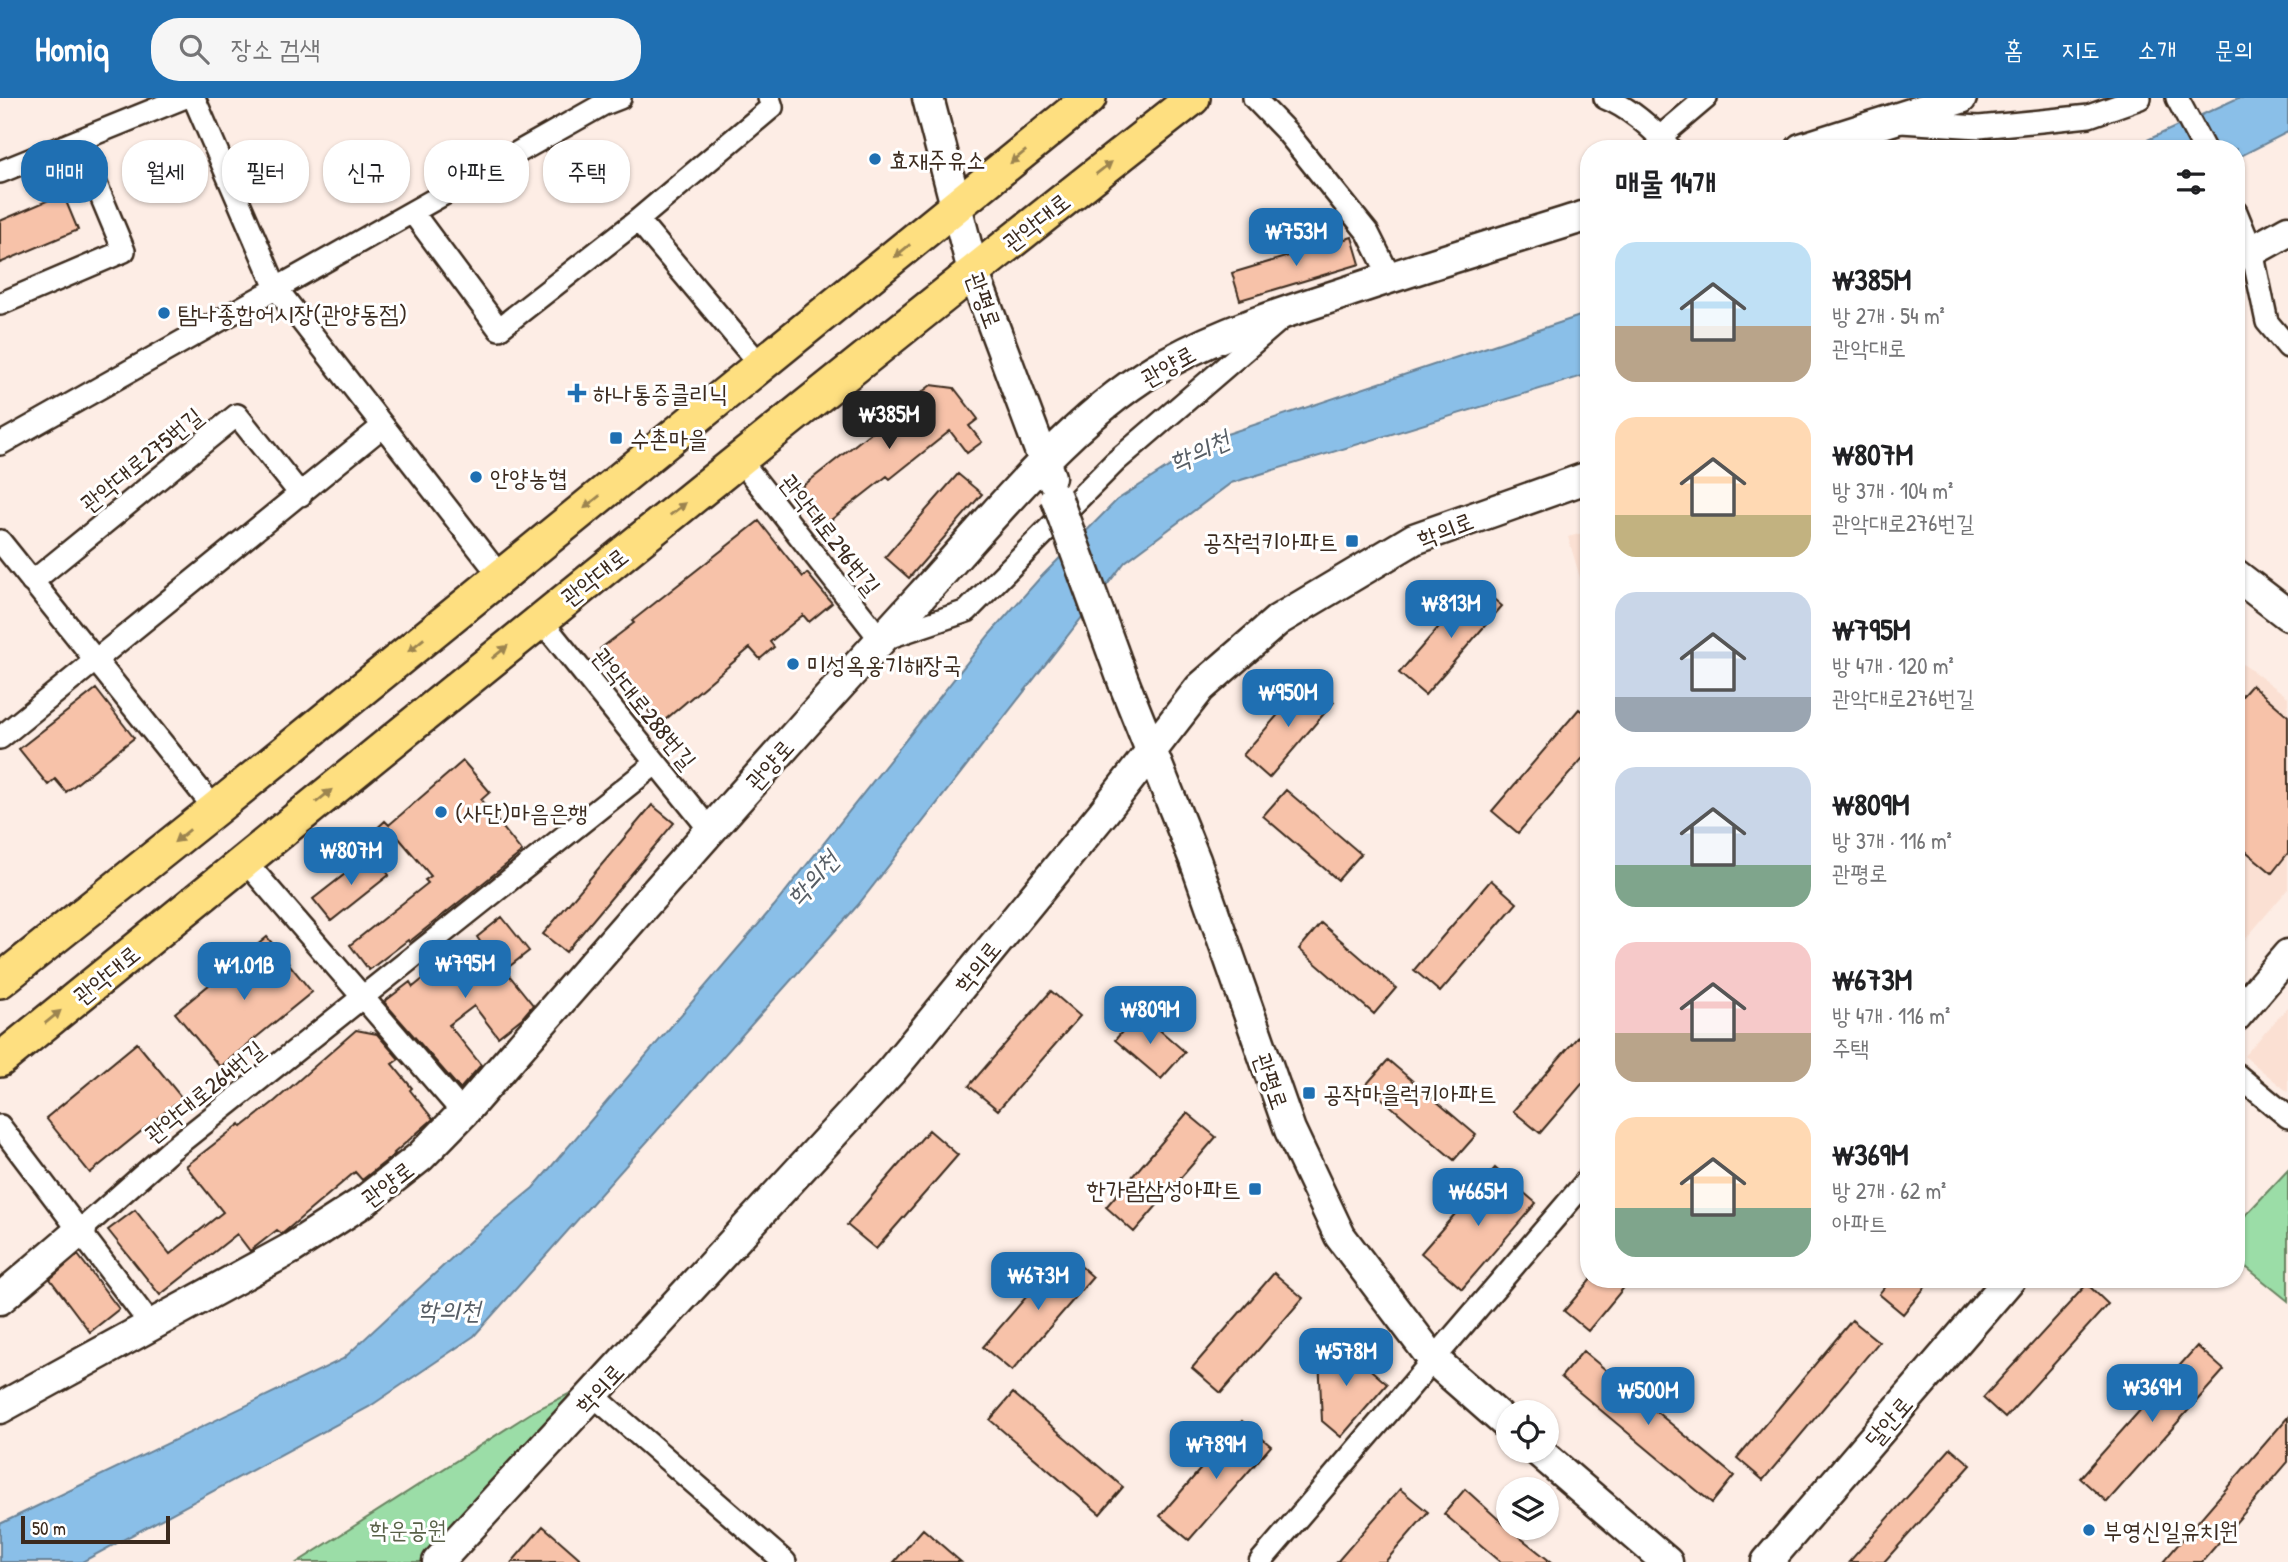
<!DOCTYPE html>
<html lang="ko">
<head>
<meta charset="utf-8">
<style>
  :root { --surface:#fff; --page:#f6f6f6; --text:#202124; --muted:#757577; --accent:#1f6fb2 }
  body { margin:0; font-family:"Patrick Hand","Poor Story",sans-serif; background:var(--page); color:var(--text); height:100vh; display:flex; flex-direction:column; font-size:26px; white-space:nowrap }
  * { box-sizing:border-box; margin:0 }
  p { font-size:23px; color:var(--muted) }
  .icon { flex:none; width:38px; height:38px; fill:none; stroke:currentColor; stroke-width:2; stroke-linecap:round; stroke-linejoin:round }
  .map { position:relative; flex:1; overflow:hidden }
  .side { position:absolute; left:1580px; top:42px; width:665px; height:1148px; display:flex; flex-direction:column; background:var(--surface); border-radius:28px; box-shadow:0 2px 5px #0004 }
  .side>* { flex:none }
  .banner { position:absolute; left:21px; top:42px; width:665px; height:63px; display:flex; gap:14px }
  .controls { position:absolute; left:1496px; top:1302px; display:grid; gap:14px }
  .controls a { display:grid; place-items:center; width:63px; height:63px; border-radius:50%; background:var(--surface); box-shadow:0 2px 5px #0004; font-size:35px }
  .scale { position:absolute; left:21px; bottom:18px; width:149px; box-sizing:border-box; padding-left:7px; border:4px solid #3b2a1e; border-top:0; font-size:19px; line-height:24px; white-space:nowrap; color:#3b2a1e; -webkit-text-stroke:5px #fff; paint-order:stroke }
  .price { position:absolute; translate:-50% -60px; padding:0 16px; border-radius:14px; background:var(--accent); color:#fff; font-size:23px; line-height:46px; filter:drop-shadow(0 2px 4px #0008) }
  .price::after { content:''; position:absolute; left:50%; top:42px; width:21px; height:16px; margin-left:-10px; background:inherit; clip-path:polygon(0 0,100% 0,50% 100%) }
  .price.on { background:#222; color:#fff }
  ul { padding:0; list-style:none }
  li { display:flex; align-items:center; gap:21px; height:175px; padding:0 35px }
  li span { display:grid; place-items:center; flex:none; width:196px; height:140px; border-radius:21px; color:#555 }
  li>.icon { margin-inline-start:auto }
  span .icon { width:84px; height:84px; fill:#fffc; stroke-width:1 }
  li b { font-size:30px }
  h2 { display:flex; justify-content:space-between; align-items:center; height:84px; padding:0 35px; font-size:30px }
  .pill { padding:0 24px; border-radius:28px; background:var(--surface); box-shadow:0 2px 5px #0004; font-size:24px; line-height:63px }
  .pill.on { background:var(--accent); color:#fff }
  header { display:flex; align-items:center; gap:42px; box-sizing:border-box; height:98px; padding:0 35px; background:var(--accent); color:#fff }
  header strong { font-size:33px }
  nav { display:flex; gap:38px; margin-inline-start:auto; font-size:24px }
  .search { width:490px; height:63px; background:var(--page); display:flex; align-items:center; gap:18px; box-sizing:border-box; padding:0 24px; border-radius:28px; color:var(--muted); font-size:26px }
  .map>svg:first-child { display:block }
</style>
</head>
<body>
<header>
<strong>Homiq</strong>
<div class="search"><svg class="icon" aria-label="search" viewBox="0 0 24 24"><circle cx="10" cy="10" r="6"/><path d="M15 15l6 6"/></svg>장소 검색</div>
<nav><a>홈</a><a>지도</a><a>소개</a><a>문의</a></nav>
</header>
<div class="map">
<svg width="2288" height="1464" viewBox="0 0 2288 1464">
  <rect width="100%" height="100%" fill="#fdede5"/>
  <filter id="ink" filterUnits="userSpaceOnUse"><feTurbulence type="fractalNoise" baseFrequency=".0143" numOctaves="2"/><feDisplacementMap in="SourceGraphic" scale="14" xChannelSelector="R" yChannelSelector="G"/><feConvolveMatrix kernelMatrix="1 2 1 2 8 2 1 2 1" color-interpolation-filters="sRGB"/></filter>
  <g filter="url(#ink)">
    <!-- built -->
    <path fill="#fbe0d3" d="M1589 433V510L1568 439Z
      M2236 561 2288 599V791L2237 851Z
      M2288 909V994L2244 958Z"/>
    <!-- green -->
    <path fill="#9bdda7" stroke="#6b8462" stroke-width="2" d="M2288 1072V1203L2236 1161 2237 1126Z
      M583 1289 421 1464H298L534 1313Z"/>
    <!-- water -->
    <path fill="#8abfe8" stroke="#6a8397" stroke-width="2" d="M2238 0H2288V34L2237 60 2236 51H2128Z
      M1589 215V276L1231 385 1125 464 858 807 474 1238 369 1309 82 1464H0V1426L343 1261 483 1131 533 1090 774 808 989 537 1039 481 1117 402 1212 341Z"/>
    <!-- building -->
    <path fill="#f7c2a9" stroke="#3b2a1e" stroke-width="2" d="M63 96 78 132 0 165V123Z
      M1352 139 1360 166 1240 202 1232 175Z
      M931 287 954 290 978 321 969 328 982 344 967 355 950 333 890 381 887 378 822 429 794 395Z
      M958 376 982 396 909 480 885 459Z
      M759 423 803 479 807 475 832 505 809 524 803 517 770 544 774 549 760 561 750 550 659 627 600 551 634 525 632 523Z
      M1476 486 1502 508 1425 597 1399 575Z
      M1308 582 1334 604 1269 680 1243 657Z
      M2252 587 2288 618V755L2272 775 2236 745V605Z
      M96 591 134 640 66 694 55 681 48 687 19 651Z
      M1579 611 1589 619V653L1518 735 1492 713Z
      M463 663 490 694 481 702 522 754 409 844 408 842 369 872 350 847 428 785 425 782 431 778 398 739 387 748 374 733 385 723 389 727Z
      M1286 692 1361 756 1338 782 1263 718Z
      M652 707 674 725 566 854 543 836Z
      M372 755 389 777 331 823 313 801Z
      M1491 782 1517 805 1440 894 1414 872Z
      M502 819 529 853 505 872 533 907 522 920 498 939 474 908 449 927 481 967 460 991 384 904 410 884 413 889 434 872 438 878 481 845 477 839Z
      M1321 825 1396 890 1374 916 1299 851Z
      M267 839 312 894 220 969 175 915Z
      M1051 893 1080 918 998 1012 969 988Z
      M1139 914 1185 954 1161 981 1115 942Z
      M1589 926V978L1540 1035 1513 1013Z
      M356 932 377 936 399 961 392 966 412 990 410 992 433 1021 394 1055 395 1056 362 1082 355 1074 282 1136 277 1132 250 1153 237 1136 160 1197 108 1132 135 1112 170 1156 223 1114 186 1068 240 1026 242 1029 275 1003Z
      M137 945 182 1000 90 1075 46 1020Z
      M1388 962 1476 1037 1454 1062 1366 987Z
      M1187 1015 1216 1039 1134 1134 1106 1109Z
      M929 1032 958 1057 876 1151 847 1127Z
      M1495 1070 1536 1105 1462 1191 1421 1155Z
      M1065 1154 1093 1179 1012 1273 983 1249Z
      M78 1157 119 1211 90 1234 50 1181Z
      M1274 1175 1303 1200 1221 1295 1192 1270Z
      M1591 1181H1631L1588 1233 1564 1213Z
      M1891 1181H1932L1903 1216 1879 1196Z
      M2087 1186 2108 1206 2005 1320 1983 1300Z
      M1852 1222 1879 1244 1763 1382 1737 1360Z
      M1341 1246 1387 1286 1341 1339 1322 1323 1319 1259Z
      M2197 1248 2224 1272 2107 1404 2080 1380Z
      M1583 1253 1734 1378 1712 1405 1561 1279Z
      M1013 1295 1123 1389 1100 1416 990 1322Z
      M2288 1319V1364L2202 1464H2163Z
      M1242 1323 1271 1348 1189 1442 1160 1418Z
      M1951 1350 1971 1367 1884 1464H1849Z
      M1400 1391 1428 1414 1385 1464H1337Z
      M1465 1391 1508 1430 1551 1464H1501L1444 1416Z
      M543 1428 584 1464H512Z
      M923 1431 961 1464H894Z"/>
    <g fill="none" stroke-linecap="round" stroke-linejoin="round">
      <defs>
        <path id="street" d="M194 0 276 190 500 478
          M1254 0 1286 33 1368 135 1390 179
          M1605 0C1630 10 1653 31 1671 51
          M2177 0 2204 51
          M1901 24 1979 29 2041 23 2089 18 2140 0
          M1660 39 1706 0
          M0 74 183 0
          M2236 114 2252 153 2267 224 2288 249
          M413 115 499 231 638 122 772 9 769 0
          M638 122 761 268
          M0 206 124 153 78 43
          M0 346 602 7 620 0
          M740 362 881 542 967 513 1115 364 1281 221
          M0 443 215 711
          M32 484 237 317 301 397
          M540 521 710 732
          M0 640 383 328
          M245 763 463 1015
          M2236 976 2288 1019
          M0 1028 151 1227
          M81 1132 172 1051 655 666
          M593 1297 785 1464
          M1260 1464 1589 1080"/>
        <path id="secondary" d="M928 0 973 173 1050 379
          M1801 51 1961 0
          M2236 157 2252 153 2288 133
          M2236 477 2288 517
          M1124 585 1195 762 1290 1032 1340 1138 1433 1261 1508 1327
          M2236 918 2288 857
          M0 1201 81 1132
          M0 1310 292 1150 363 1104 420 1059 463 1015C614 841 765 668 921 498 992 421 1076 313 1168 264 1223 234 1282 215 1341 196 1423 168 1506 143 1589 117
          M1538 1353 1667 1464
          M438 1464 891 973 1103 715 1200 590 1278 522 1414 441 1589 379
          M1767 1464 2010 1181"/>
        <path id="primary" d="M0 883 215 711 1089 0
          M0 962C397 640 791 316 1193 0"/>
      </defs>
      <!-- street casing -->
      <use href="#street" stroke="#3b2a1e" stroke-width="26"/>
      <!-- secondary casing -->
      <use href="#secondary" stroke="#3b2a1e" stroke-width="35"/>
      <!-- primary casing -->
      <use href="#primary" stroke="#3b2a1e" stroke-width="38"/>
      <!-- street -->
      <use href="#street" stroke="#fff" stroke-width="21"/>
      <!-- secondary -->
      <use href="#secondary" stroke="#fff" stroke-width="30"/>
      <!-- primary -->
      <use href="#primary" stroke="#fedf80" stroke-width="33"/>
      <defs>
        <path id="secondary-bridge" d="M1056 399 1124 585"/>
      </defs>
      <!-- secondary-bridge casing -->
      <use href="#secondary-bridge" stroke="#3b2a1e" stroke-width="35" stroke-linecap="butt"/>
      <!-- secondary-bridge -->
      <use href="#secondary-bridge" stroke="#fff" stroke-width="30"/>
    </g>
    <!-- one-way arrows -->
    <defs><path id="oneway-solid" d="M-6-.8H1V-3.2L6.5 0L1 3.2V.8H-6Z" transform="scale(1.75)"/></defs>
    <g fill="#9c844f">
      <use href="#oneway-solid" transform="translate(1018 59) rotate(141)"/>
      <use href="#oneway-solid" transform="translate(1104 70) rotate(-38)"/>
      <use href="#oneway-solid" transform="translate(902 153) rotate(141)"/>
      <use href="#oneway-solid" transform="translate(592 404) rotate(141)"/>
      <use href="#oneway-solid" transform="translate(678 411) rotate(-38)"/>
      <use href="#oneway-solid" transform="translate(416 547) rotate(141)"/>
      <use href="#oneway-solid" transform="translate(500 554) rotate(-39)"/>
      <use href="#oneway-solid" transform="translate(324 698) rotate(-39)"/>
      <use href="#oneway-solid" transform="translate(182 738) rotate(141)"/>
      <use href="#oneway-solid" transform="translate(53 919) rotate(-39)"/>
    </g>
  </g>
  <!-- markers -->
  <g fill="#1f6fb2" stroke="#fff" stroke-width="2.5">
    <circle cx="875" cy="61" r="7"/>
    <circle cx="164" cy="215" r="7"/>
    <path d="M573.5 284.5h7v7h7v7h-7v7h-7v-7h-7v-7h7z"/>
    <rect x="609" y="333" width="14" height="14" rx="3.5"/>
    <circle cx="476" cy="379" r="7"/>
    <rect x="1345" y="436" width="14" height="14" rx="3.5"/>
    <circle cx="793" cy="566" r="7"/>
    <circle cx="441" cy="714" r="7"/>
    <rect x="1302" y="988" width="14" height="14" rx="3.5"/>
    <rect x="1248" y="1084" width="14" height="14" rx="3.5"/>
    <circle cx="2089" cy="1432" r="7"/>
  </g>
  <g text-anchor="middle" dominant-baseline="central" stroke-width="6" stroke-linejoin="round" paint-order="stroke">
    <!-- poi labels -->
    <g font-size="24" fill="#3b2a1e" stroke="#fff" text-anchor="start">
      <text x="889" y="61">효재주유소</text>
      <text x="178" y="215">탐나종합어시장(관양동점)</text>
      <text x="593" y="295">하나통증클리닉</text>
      <text x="630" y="340">수촌마을</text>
      <text x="490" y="379">안양농협</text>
      <text x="1338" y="443" text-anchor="end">공작럭키아파트</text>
      <text x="807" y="566">미성옥옹기해장국</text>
      <text x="455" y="714">(사단)마음은행</text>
      <text x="1323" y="995">공작마을럭키아파트</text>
      <text x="1241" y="1091" text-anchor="end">한가람삼성아파트</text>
      <text x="2103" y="1432">부영신일유치원</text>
    </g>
    <!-- street labels -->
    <g font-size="24" fill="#3b2a1e" stroke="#fff">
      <text transform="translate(1036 123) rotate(-38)">관악대로</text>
      <text transform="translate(985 202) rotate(70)">관평로</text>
      <text transform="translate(1168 267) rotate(-29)">관양로</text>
      <text transform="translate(141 361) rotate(-39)">관악대로275번길</text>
      <text transform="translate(1445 431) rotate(-21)">학의로</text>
      <text transform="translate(831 436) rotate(52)">관악대로296번길</text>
      <text transform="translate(594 478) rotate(-38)">관악대로</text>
      <text transform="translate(645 610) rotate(51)">관악대로288번길</text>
      <text transform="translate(769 666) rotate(-48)">관양로</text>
      <text transform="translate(977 868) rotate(-51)">학의로</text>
      <text transform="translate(106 876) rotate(-39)">관악대로</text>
      <text transform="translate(1272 983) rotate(71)">관평로</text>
      <text transform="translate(204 993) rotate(-39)">관악대로264번길</text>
      <text transform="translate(387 1085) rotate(-37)">관양로</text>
      <text transform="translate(599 1290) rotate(-47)">학의로</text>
      <text transform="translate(1888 1323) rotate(-49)">달안로</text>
    </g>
    <!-- park labels -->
    <g font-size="24" fill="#586047" stroke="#fff">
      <text x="408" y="1431">학운공원</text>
    </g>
    <!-- water labels -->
    <g font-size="26" font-style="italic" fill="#575e65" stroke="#fff">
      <text transform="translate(1199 352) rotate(-25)">학의천</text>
      <text transform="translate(812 780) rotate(-48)">학의천</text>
      <text x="449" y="1211">학의천</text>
    </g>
  </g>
</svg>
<div class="controls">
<a><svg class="icon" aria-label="locate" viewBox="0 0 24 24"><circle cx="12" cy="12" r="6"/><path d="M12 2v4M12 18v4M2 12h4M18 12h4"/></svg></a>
<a><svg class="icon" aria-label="layers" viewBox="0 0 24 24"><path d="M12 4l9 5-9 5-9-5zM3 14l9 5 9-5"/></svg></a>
</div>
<div class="scale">50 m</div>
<b class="price" style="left:1296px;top:170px">₩753M</b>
<b class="price on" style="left:889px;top:353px">₩385M</b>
<b class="price" style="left:1451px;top:542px">₩813M</b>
<b class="price" style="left:1288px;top:631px">₩950M</b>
<b class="price" style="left:351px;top:789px">₩807M</b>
<b class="price" style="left:465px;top:902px">₩795M</b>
<b class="price" style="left:244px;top:904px">₩1.01B</b>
<b class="price" style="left:1150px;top:948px">₩809M</b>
<b class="price" style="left:1478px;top:1130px">₩665M</b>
<b class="price" style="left:1038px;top:1214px">₩673M</b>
<b class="price" style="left:1346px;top:1290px">₩578M</b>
<b class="price" style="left:2152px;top:1326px">₩369M</b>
<b class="price" style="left:1648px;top:1329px">₩500M</b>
<b class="price" style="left:1216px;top:1383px">₩789M</b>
<div class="banner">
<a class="pill on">매매</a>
<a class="pill">월세</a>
<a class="pill">필터</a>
<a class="pill">신규</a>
<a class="pill">아파트</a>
<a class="pill">주택</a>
</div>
<section class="side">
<h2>매물 14개<svg class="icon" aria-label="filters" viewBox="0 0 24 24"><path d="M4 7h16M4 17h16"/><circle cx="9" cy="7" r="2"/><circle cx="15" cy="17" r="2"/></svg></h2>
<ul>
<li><span style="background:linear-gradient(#bfe0f5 60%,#b9a48a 0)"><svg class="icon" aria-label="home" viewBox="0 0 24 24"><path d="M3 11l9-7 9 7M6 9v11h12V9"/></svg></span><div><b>₩385M</b><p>방 2개 · 54 m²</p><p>관악대로</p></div></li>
<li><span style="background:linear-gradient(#ffd9b3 70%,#c2b280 0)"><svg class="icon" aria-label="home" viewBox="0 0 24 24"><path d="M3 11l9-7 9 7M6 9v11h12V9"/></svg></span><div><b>₩807M</b><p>방 3개 · 104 m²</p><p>관악대로276번길</p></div></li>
<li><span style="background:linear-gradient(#c9d6e8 75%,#9aa5b1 0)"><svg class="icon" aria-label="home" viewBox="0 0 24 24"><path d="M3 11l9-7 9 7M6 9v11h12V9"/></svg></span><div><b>₩795M</b><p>방 4개 · 120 m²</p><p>관악대로276번길</p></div></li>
<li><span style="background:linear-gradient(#c9d6e8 70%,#7fa58c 0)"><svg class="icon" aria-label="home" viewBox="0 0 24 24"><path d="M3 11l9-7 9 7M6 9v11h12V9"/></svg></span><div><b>₩809M</b><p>방 3개 · 116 m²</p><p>관평로</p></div></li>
<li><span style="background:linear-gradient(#f6c9c9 65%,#b9a48a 0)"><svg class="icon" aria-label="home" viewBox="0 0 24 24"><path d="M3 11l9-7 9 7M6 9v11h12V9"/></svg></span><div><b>₩673M</b><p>방 4개 · 116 m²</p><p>주택</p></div></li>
<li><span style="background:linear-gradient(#ffd9b3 65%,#7fa58c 0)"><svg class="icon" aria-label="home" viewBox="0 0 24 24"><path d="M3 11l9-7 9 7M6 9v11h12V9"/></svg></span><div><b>₩369M</b><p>방 2개 · 62 m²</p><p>아파트</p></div></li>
</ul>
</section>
</div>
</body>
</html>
